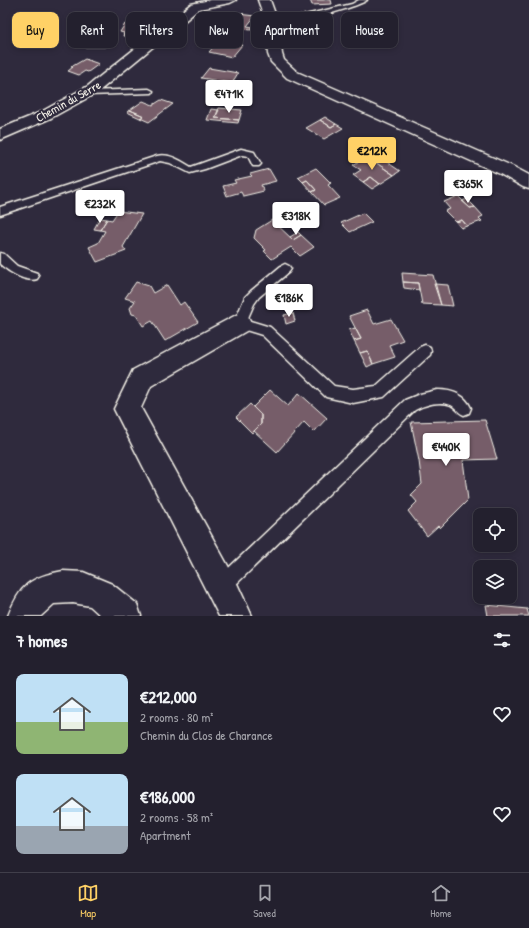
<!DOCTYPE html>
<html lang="en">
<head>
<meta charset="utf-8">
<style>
  :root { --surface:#23202e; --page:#2b2836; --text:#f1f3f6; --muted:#a3a3aa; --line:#403e4a; --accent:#ffd166 }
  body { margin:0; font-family:"Patrick Hand",sans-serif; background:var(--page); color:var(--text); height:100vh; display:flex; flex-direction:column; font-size:15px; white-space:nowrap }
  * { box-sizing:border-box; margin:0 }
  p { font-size:13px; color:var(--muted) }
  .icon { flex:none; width:22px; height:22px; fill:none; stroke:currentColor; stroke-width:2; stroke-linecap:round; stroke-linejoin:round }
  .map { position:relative; height:616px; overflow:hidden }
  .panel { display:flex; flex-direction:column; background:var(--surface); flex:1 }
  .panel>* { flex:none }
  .hud { position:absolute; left:12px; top:12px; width:505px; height:36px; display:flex; gap:8px }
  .fabs { position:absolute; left:473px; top:508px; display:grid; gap:8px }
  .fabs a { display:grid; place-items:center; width:44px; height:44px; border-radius:8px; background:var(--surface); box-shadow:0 2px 6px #0003,0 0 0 1px var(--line); font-size:20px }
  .price { position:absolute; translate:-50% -34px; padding:0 9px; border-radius:4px; background:#fff; color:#222; font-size:13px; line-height:26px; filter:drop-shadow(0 1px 2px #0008) }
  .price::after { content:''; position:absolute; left:50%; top:24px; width:12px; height:9px; margin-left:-6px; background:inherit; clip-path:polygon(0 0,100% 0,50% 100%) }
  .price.active { background:var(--accent); color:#111 }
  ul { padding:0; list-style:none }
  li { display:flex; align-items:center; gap:12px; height:100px; padding:0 16px }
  li span { display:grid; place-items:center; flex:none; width:112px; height:80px; border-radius:8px; color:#555 }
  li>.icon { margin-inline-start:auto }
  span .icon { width:48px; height:48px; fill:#fffc; stroke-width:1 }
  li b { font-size:17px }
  h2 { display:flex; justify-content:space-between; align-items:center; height:48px; padding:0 16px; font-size:17px }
  .tag { padding:0 14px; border-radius:8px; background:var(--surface); box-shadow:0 2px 6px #0003,0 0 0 1px var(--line); font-size:14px; line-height:36px }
  .tag.active { background:var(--accent); color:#111 }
  .tab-bar { display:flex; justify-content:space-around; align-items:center; height:56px; border-top:1px solid var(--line); background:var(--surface); font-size:11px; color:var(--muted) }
  .tab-bar a { display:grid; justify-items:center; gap:2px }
  .tab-bar .active { color:var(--accent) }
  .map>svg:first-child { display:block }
</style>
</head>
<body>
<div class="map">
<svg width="529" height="616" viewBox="0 0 529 616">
  <rect width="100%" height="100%" fill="#2f2a3d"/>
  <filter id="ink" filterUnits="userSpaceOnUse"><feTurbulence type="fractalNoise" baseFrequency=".025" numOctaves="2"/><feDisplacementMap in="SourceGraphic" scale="8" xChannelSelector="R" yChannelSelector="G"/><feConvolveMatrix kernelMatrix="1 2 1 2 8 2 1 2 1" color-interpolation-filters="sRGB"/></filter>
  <g filter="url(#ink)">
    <!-- building -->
    <path fill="#765d69" stroke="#f4f1e8" d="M310 0H331L332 4 312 5Z
      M235 12 244 14H238L228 27 224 26Z
      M238 14 255 16 247 26 253 27 251 30 228 27Z
      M260 16 267 17 266 25H260V21H258Z
      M125 24H151L148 33H144L143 36H123L124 33 120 32Z
      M87 35 94 38 111 39 105 47H81L74 44 81 40 79 39Z
      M219 41 242 45 232 57 209 52Z
      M85 59 99 64 88 72 85 71 79 75 68 71 73 67H71Z
      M209 68 238 73 232 83 201 78Z
      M161 100 173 104 149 122 140 118 144 116 130 110 143 101 153 105Z
      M219 108 242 110 239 120 215 118Z
      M211 109 219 110 215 118 239 120 238 123 207 120Z
      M130 110 144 116 140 118 127 112Z
      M325 117 336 124 331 127 320 120Z
      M320 120 331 127 336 124 343 128 324 139 306 128Z
      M367 156 375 162 394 175 380 184 371 177 363 182 353 175 361 170 353 165Z
      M381 158 400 171 394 175 375 162Z
      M316 168 331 183 328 185 340 198 324 205 312 192 316 190 307 180 303 182 298 177Z
      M269 169 276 181 261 185 264 191 243 196 241 192 227 196 223 186 236 183 234 180 252 176 250 174Z
      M371 177 380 184 372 189 363 182Z
      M307 180 316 190 312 192 303 182Z
      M458 196 470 208 475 207 483 216 479 218 482 221 467 226 462 220 456 222 445 211 450 209 444 202Z
      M467 199 475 207 470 208 462 201Z
      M118 211 142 214 123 247 126 251 97 262 89 247 98 243 105 231 100 230 107 219 112 220Z
      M363 213 372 222 350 232 341 223Z
      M100 218 107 219 100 230 94 229Z
      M272 220 293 240 301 235 314 247 300 256 291 247 272 259 264 251 266 250 254 238 256 230Z
      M462 220 467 226 461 228 456 222Z
      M298 232 301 235 293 240 290 237Z
      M402 273 433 275 441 305 422 304 418 283 403 282Z
      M136 282 149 286 153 293 167 285 180 305 184 302 198 322 165 341 152 321 143 326 136 315 132 314 130 308 135 301 125 298Z
      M403 282 418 283 419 290 404 288Z
      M434 284 448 285 453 306 441 305Z
      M367 310 374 324 391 319 403 340 389 345 395 357 373 364 367 351 360 353 354 341 361 339 349 316Z
      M293 313 295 321 286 324 284 315Z
      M355 328 361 339 354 341 349 330Z
      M367 351 373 364 367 367 360 353Z
      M270 390 288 406 299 393 327 418 314 432 304 422 277 452 254 431 261 424V415L253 407Z
      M250 404 261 415V424L252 433 236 417Z
      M485 420 497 459 463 460 468 500 440 528 438 526 427 536 408 511 417 502 411 495 422 484 419 461 411 422Z
      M486 605 527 609 529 616H488Z"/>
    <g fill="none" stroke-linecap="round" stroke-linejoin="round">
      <defs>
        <path id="service" d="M359 0H367C357 8 278 29 269 22L272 20 288 19 352 4Z
          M149 89 153 91 152 93 87 95 83 93 87 91Z
          M241 149 254 152 261 164 259 166H253L248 156 242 155 205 169 190 173 170 163 160 161 0 215V207L157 156C169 153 181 161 191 167Z
          M0 253 4 254 17 266 37 273 39 276 37 279C26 283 8 271 0 264Z
          M285 264 289 266 291 269 289 272 259 297 254 304 247 320 270 327 334 386 353 389 376 386 420 347 425 345 430 347 431 351 430 355 384 397 353 403 326 397 262 335 236 327 234 323 245 297 251 291 281 266Z
          M437 390C451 390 465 394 471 408L469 413 464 415C458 413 456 407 451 405 440 400 424 405 415 410L228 592 222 595 216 592 213 586 216 580 405 400 420 394Z"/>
        <path id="minor" d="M210 0H236L230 3 199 9 98 92 51 118 0 140V129L41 112 88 86 191 4Z
          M240 313 248 316 251 323 248 330 151 386 141 408 233 575 252 616H219L114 409 133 370Z"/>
        <path id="tertiary" d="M258 0H270L278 22 282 54 284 60 297 72 512 166 529 175V189L523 187 500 174 287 78 271 62 268 54 266 22Z
          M63 571 83 572 112 584 137 604 141 616H101L90 606 73 603 54 604 41 616H8C20 586 29 577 63 571Z"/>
      </defs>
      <!-- service casing -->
      <use href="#service" stroke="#f4f1e8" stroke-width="3"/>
      <!-- minor casing -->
      <use href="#minor" stroke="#f4f1e8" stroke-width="3"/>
      <!-- tertiary casing -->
      <use href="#tertiary" stroke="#f4f1e8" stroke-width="3"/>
      <!-- service -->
      <use href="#service" fill="#2f2a3d" fill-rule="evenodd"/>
      <!-- minor -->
      <use href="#minor" fill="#2f2a3d" fill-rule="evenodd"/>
      <!-- tertiary -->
      <use href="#tertiary" fill="#2f2a3d" fill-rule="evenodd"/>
    </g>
  </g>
  <g text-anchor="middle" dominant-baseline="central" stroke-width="4" stroke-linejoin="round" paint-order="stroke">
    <!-- far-street labels -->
    <g font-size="12" fill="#f4f1e8" stroke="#2f2a3d">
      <text transform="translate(68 101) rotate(-29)">Chemin du Serre</text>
    </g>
  </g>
</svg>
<div class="fabs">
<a><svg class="icon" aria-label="locate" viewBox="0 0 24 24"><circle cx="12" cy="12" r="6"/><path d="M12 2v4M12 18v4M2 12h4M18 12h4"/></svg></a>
<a><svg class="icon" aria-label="layers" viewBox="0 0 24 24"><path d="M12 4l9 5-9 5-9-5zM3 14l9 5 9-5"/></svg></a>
</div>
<b class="price" style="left:229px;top:114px">€471K</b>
<b class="price active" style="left:372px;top:171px">€212K</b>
<b class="price" style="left:468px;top:204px">€365K</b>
<b class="price" style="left:100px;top:224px">€232K</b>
<b class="price" style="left:296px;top:236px">€318K</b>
<b class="price" style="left:289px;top:318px">€186K</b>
<b class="price" style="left:446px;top:467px">€440K</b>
<div class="hud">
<a class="tag active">Buy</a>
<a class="tag">Rent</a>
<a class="tag">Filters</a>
<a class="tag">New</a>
<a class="tag">Apartment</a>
<a class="tag">House</a>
</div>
</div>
<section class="panel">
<h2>7 homes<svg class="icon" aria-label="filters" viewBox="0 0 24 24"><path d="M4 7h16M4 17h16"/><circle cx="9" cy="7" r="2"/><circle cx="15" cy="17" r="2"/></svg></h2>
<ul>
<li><span style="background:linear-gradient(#bfe0f5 60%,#8fb573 0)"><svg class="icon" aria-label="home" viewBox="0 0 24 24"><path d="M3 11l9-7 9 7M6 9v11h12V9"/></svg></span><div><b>€212,000</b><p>2 rooms · 80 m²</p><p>Chemin du Clos de Charance</p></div><svg class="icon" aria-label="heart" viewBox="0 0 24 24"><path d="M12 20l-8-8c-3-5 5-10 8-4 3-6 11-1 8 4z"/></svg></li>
<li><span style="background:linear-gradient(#bfe0f5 65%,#9aa5b1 0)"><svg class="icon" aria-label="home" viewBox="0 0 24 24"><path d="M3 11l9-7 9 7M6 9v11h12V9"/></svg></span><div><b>€186,000</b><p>2 rooms · 58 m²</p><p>Apartment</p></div><svg class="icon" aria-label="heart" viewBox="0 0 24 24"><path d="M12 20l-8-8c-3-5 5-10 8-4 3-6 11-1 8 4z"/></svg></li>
</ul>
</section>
<nav class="tab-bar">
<a class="active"><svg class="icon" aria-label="map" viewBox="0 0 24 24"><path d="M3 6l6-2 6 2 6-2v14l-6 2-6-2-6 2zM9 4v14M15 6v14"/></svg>Map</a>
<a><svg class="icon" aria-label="saved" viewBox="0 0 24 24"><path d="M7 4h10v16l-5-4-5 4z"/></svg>Saved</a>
<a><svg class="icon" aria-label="home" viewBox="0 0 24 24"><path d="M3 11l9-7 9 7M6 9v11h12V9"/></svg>Home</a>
</nav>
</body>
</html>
